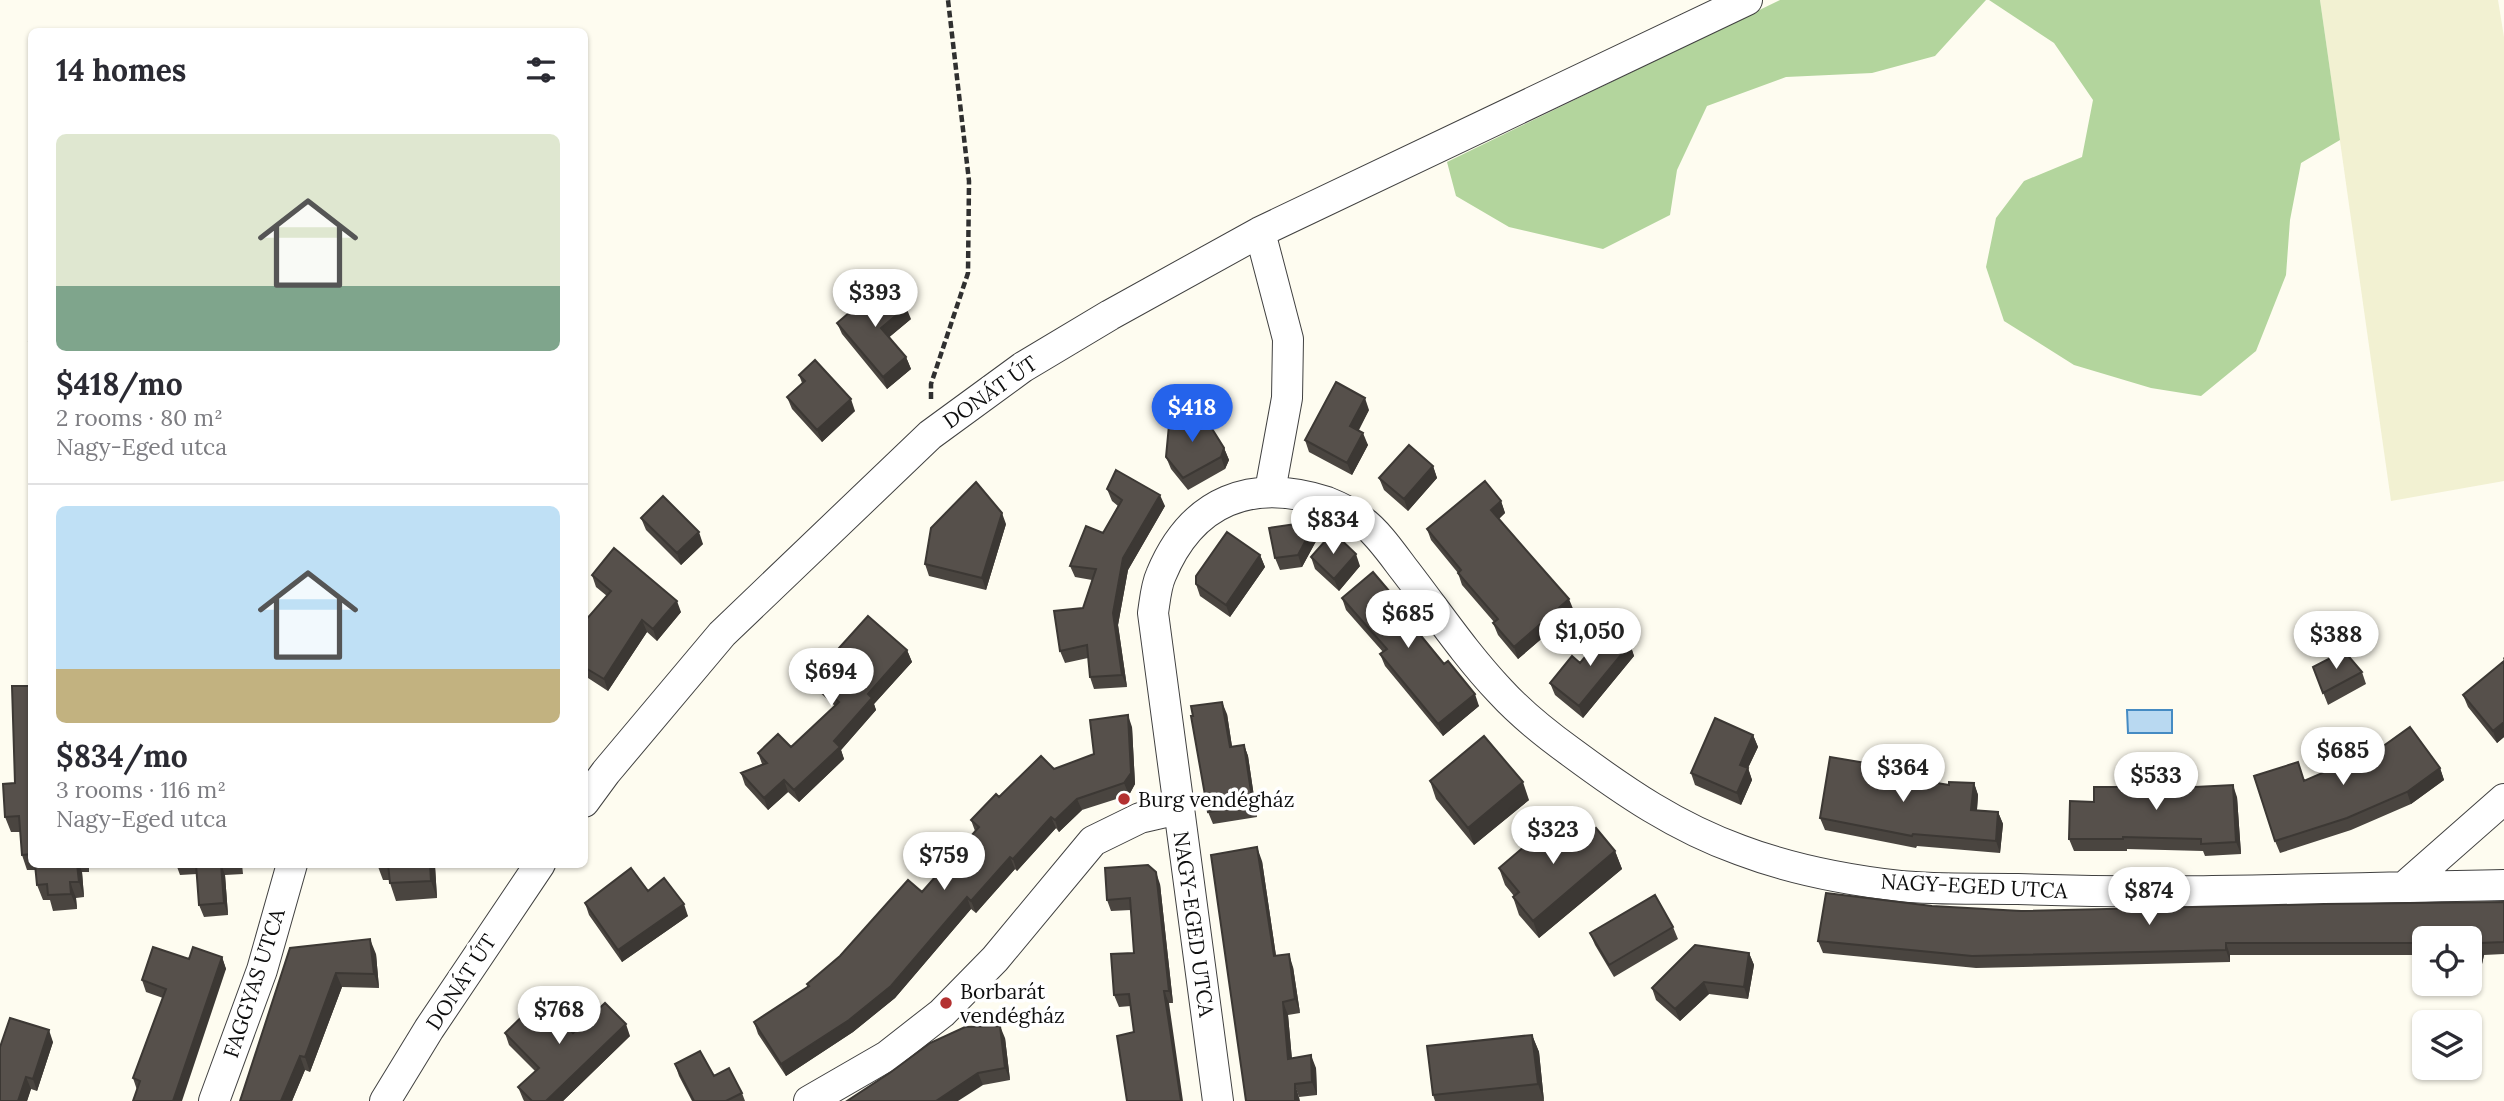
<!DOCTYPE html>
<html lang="en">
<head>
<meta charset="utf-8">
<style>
  :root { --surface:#fff; --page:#f2f2f3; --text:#2b2b33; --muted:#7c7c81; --line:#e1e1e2; --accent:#2563eb }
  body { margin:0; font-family:Lora,serif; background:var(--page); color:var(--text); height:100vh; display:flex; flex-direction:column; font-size:26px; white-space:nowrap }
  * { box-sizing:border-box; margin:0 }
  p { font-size:23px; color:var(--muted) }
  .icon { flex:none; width:38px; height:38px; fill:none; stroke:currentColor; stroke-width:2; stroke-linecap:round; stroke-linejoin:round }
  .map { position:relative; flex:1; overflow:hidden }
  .details { position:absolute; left:28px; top:28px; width:560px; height:840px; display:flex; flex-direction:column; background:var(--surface); border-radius:10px; box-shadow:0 2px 5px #0004 }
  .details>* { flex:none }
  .tools { position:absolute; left:2412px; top:926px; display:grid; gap:14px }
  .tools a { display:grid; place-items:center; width:70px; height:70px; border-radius:10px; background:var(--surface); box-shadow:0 2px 5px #0004; font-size:35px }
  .price { position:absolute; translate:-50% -60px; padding:0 16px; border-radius:24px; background:#fff; color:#222; font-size:23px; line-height:46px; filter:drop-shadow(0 2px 4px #0008) }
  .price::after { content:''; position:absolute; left:50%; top:42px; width:21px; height:16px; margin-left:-10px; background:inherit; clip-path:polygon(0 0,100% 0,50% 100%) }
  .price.selected { background:var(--accent); color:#fff }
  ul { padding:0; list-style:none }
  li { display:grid; align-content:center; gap:14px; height:371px; padding:0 28px }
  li+li { border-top:2px solid var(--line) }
  li span { display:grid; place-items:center; height:217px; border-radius:10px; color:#555 }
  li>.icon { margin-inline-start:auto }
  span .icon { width:126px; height:126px; fill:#fffc; stroke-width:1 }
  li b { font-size:30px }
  h2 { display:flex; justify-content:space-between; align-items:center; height:84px; padding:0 28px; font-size:30px }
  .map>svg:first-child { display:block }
</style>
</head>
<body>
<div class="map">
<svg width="2504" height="1101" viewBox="0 0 2504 1101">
  <rect width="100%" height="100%" fill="#fefcf0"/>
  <!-- farmland -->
  <path fill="#f2f1d2" d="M2320 0H2498L2504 37V481L2391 501Z"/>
  <!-- forest -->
  <path fill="#b3d59d" d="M1780 0H1986L1935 56 1872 73 1786 77 1707 106 1677 170 1670 215 1603 249 1509 227 1456 196 1447 162Z
    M1989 0H2320L2340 140 2301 163 2290 220 2286 275 2256 351 2201 396 2151 388 2074 365 2004 321 1986 267 1996 218 2024 181 2082 157 2093 100 2054 43Z"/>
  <!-- water -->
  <path fill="#b9d9f1" stroke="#458bc3" stroke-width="2" d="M2127 710H2172V733H2128Z"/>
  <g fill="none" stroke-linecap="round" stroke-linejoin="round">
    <defs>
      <path id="street" d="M1260 232 1288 339 1287 398 1270 491
        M584 802 606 772 722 634 930 435 1023 367 1110 315 1260 232 1747 0
        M2404 887 2504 799
        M214 1101 262 970 292 864
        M385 1101 429 1029 540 864
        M809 1101 887 1056 942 1013 995 959 1093 841 1140 818 1179 809
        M1218 1101 1153 613C1155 600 1156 586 1161 575 1192 500 1252 477 1327 502 1337 506 1353 514 1362 521 1377 532 1391 552 1403 568 1435 609 1464 653 1500 691 1521 714 1546 734 1571 752 1625 792 1676 827 1740 850 1790 869 1847 880 1900 886 1939 890 1979 888 2018 889 2180 895 2342 888 2504 885"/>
    </defs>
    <!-- street casing -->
    <use href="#street" stroke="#414141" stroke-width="32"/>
    <!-- path -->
    <path stroke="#303030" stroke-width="4.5" stroke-dasharray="7 3.5" stroke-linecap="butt" d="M931 399V384L968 273 969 181 948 0"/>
    <!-- street -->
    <use href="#street" stroke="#fff" stroke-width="30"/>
  </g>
  <!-- wall -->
  <path fill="#4a4540" d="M911 319 889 337 906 357 911 369 887 389 842 334 837 323Z
    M799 375 855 411 822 442 792 409 787 397 802 383Z
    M1369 410 1358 430 1368 445 1352 475 1309 452 1305 440Z
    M1224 448 1229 460 1225 469 1188 490 1171 469 1166 457Z
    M1433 466 1437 478 1408 511 1384 490 1379 478Z
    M1107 489 1165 506 1128 570 1118 625 1127 687 1094 689 1090 677 1088 658 1065 663 1060 651 1083 608 1092 580 1075 577 1070 566 1103 533 1118 506 1112 501Z
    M1501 501 1505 513 1499 519 1574 611 1518 659 1498 635 1493 623 1494 622 1462 585 1458 573 1431 540 1427 529Z
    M641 518 703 544 681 565 646 530Z
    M1006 524 986 590 929 576 925 564Z
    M1321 532 1302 567 1280 570 1275 558Z
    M1260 555 1265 567 1230 617 1200 596 1196 584Z
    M1311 557 1360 566 1339 591 1315 569Z
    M592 575 681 612 657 641 647 632 608 691 588 678 584 687V622L607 596 596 587Z
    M1342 598 1411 623 1479 706 1443 736 1385 666 1380 654 1383 652 1346 610Z
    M1630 644 1634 656 1583 718 1555 695 1550 683 1580 663Z
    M907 650 912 662 874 704 876 710 841 750 844 759 799 802 788 792 768 810 745 785 741 773 762 764 758 753 791 747 835 706 817 690 812 678Z
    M2504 657V737L2497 743 2468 707 2463 695 2504 661 2503 658Z
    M2313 667 2362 672 2366 684 2328 705Z
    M32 686V864H89V872H82L84 897 76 898 77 909 53 911 50 900H43L37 885 36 870H27L22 855 20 832H11L5 817 15 783Z
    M1227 714 1232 747 1244 745 1248 756 1257 817 1213 824 1208 812Z
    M1132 727 1135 784 1129 795 1082 810 1059 832 1056 828 1017 871 1015 869 976 913 971 909 895 998 853 1032 786 1076 758 1034 754 1022 808 987 807 984 922 892 975 831 971 820 999 797 1054 769 1094 754Z
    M1753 735 1758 747 1748 768 1752 780 1741 805 1695 785 1691 773Z
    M2361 762 2440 768 2444 780 2411 804 2351 830 2280 853 2275 841 2304 781Z
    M1869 772 1949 785 1974 783 1978 795 1977 810 1998 812 2003 824 2000 853 1917 846 1916 848 1825 830 1820 818Z
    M1430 781 1529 800 1474 845 1436 799Z
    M2180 786V788L2237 797 2241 854 2205 856 2203 851 2127 849V851H2074L2069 839 2094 802 2141 787Z
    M1615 851 1622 869 1539 938 1519 915 1513 897 1514 896 1505 885 1499 868Z
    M1211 855 1262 861 1276 956 1293 967 1300 1013 1288 1015 1292 1059 1316 1068 1317 1095 1299 1097Z
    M176 864H242L243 874 225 875 228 915 204 917 199 905 197 874 180 875Z
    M377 864H465L435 866 437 898 396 901 389 880H383Z
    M1160 884 1173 1003H1169L1134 1032 1131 1006 1119 1007 1114 995 1134 953 1131 910 1111 911 1107 900Z
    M648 891 688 916 622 962 589 915 585 903Z
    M2504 902V954L2484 955 2482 964H2469V938H2424V964L2420 963 2417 955H2230V962L1976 968 1823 953 1818 941 1932 906 2021 911Z
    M1673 927 1678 939 1614 977 1595 945 1590 933Z
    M290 948 376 954 379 988 342 987 310 1072 305 1070 292 1101Z
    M1749 953 1754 965 1748 999 1709 994 1680 1021 1656 1000 1652 988Z
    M222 957 226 969 137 1090 133 1078 163 998 146 992 142 980 189 959Z
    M10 1018 53 1042 37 1091 31 1089 27 1101Z
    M505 1033H573L630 1036 563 1101H524L523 1099 518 1087 535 1071 509 1045Z
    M1532 1035 1539 1052 1544 1101H1435L1433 1095Z
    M1005 1038 1010 1080 983 1085 891 1072Z
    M675 1064 714 1076 742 1093 745 1101H692L679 1076Z"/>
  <!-- shaded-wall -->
  <path fill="#3c3834" d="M906 307 911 319 886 340 881 328Z
    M906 357 911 369 887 389 883 377Z
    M1365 398 1369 410 1355 438 1350 426Z
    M851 399 855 411 822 442 817 430Z
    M1363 433 1368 445 1352 475 1347 463Z
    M1224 448 1229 460 1225 469 1221 457Z
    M1433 466 1437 478 1408 511 1404 499Z
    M1160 495 1165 506 1128 570 1118 625 1127 687 1122 675 1113 613 1123 558Z
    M1501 501 1505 513 1495 522 1491 510Z
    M1002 513 1006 524 986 590 982 578Z
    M1316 521 1321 532 1302 567 1298 555Z
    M699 532 703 544 681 565 677 553Z
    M1356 554 1360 566 1339 591 1334 579Z
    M1260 555 1265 567 1230 617 1226 605Z
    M1569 599 1574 611 1518 659 1514 647Z
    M677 601 681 612 657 641 653 629Z
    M642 620 647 632 608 691 604 679Z
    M1630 644 1634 656 1583 718 1579 706Z
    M907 650 912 662 874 704 876 710 841 750 844 759 799 802 794 790 834 741 868 694Z
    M584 668 588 678 584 687Z
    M1475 694 1479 706 1443 736 1438 724Z
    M1222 702 1227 714 1234 759 1230 747Z
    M1128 715 1132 727 1135 784 1129 795 1124 783Z
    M2504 722V737L2497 743 2493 731Z
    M1753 735 1758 747 1748 768 1752 780 1741 805 1737 793 1740 765Z
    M1244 745 1248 756 1257 817 1253 805Z
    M2440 768 2444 780 2411 804 2407 792Z
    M2175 774 2180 786 2179 800 2175 788Z
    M784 780 788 792 768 810 764 798Z
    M1523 782 1529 800 1474 845 1468 828Z
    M1974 783 1978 795 1976 822 1971 810Z
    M2233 785 2237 797 2241 854 2236 842Z
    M1077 799 1082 810 1059 832 1055 820Z
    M1998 812 2003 824 2000 853 1996 841Z
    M1051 817 1056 828 1017 871 1013 859Z
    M1257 847 1262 861 1278 969 1274 956Z
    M1615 851 1622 869 1539 938 1533 921Z
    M1010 857 1015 869 976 913 971 901Z
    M77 864H79L82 872 84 897 79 882Z
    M221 864 225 875 228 915 224 903Z
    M430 864H435V866L437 898 431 881Z
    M1156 872 1160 884 1173 1003 1169 991Z
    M70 882 76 898 77 909 71 894Z
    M967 897 971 909 895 998 853 1032 786 1076 781 1064Z
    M684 904 688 916 622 962 618 950Z
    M370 939 376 954 379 988 374 974Z
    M2226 943 2230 955V962L2226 950Z
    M2480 943 2484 955 2482 964 2478 952Z
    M1749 953 1754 965 1748 999 1744 987Z
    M1289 954 1293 967 1300 1013 1295 999Z
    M222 957 226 969 182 1101H173Z
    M336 973 342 987 310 1072 305 1057Z
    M1704 982 1709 994 1680 1021 1675 1009Z
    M1164 991 1169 1003 1183 1101H1181Z
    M1283 1002 1288 1015 1293 1072 1288 1059Z
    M626 1024 630 1036 563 1101H546Z
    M1000 1026 1005 1038 1010 1080 1005 1068Z
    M49 1030 53 1042 37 1091 33 1079Z
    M1532 1035 1539 1052 1544 1101 1538 1084Z
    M1311 1055 1316 1068 1317 1095 1312 1082Z
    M300 1056 305 1070 292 1101H281Z
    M978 1073 983 1085 958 1101H936Z
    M26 1077 31 1089 27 1101H18Z
    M1295 1084 1299 1097 1300 1101H1295Z"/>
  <!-- building -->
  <path fill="#56504b" stroke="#3c3834" stroke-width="2" d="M885 282 906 307 881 328 906 357 883 377 837 323Z
    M32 300V341H29Z
    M815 360 851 399 817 430 787 397 805 381 799 375Z
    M1336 382 1365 398 1350 426 1363 433 1347 463 1305 440Z
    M1199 408 1224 448 1221 457 1183 478 1166 457 1169 425Z
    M1409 445 1433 466 1404 499 1379 478Z
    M1116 470 1160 495 1123 558 1113 613 1122 675 1090 677 1087 645 1060 651 1054 611 1083 608 1096 569 1070 566 1086 526 1103 533 1122 500 1107 489Z
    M1485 481 1501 501 1491 510 1569 599 1514 647 1493 623 1498 619 1458 573 1461 570 1427 529Z
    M976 482 1002 513 982 578 925 564 931 528Z
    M663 496 699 532 677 553 641 518Z
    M1316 521 1298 555 1275 558 1269 528Z
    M1227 532 1260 555 1226 605 1196 584V576Z
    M1333 532 1356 554 1334 579 1311 557Z
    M614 548 677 601 653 629 642 620 604 679 584 667V622L611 591 592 575Z
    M1373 572 1407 612 1404 615 1444 664 1448 661 1475 694 1438 724 1380 654 1387 649 1342 598Z
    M868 616 907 650 868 694 872 698 834 741 840 747 794 790 784 780 764 798 741 773 767 763 758 753 778 734 791 747 839 702 812 678Z
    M1609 628 1630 644 1579 706 1550 683 1572 656 1580 663Z
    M2344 651 2362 672 2323 693 2313 667Z
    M2504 661V722L2493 731 2463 695Z
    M12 686H32V854L22 855 19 816 5 817 3 784 15 783Z
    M1222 702 1230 747 1244 745 1253 805 1208 812 1191 716H1193L1191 706Z
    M1128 715 1131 773 1124 783 1077 799 1055 820 1051 817 1013 859 1010 857 971 901 967 897 891 986 849 1020 781 1064 754 1022 809 986 807 984 840 956 908 880 922 892 979 827 971 820 996 794 999 797 1041 756 1054 769 1094 754 1090 720Z
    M1715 718 1753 735 1740 765 1748 768 1737 793 1691 773Z
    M2410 727 2440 768 2407 792 2347 818 2275 841 2254 776 2298 762 2304 781 2359 757 2361 762Z
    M1484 736 1523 782 1468 828 1430 781Z
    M1830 757 1866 763 1864 771 1949 785V782L1974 783 1971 810 1998 812 1996 841 1913 834 1912 836 1820 818Z
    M2142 773 2175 774V788L2233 785 2236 842 2201 844V839L2123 837V839H2069L2070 801 2094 802V787H2141Z
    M1560 816 1581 841 1596 828 1615 851 1533 921 1513 897 1519 892 1499 868Z
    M1257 847 1274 956 1289 954 1295 999 1283 1002 1288 1059 1311 1055 1312 1082 1295 1084V1101H1246L1211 855Z
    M35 864H77L79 882H70L71 894 48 895 47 884 37 885Z
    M196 864H221L224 903 199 905Z
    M388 864H430L431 881 390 883Z
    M1148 865 1156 872 1169 991H1164L1181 1101H1127L1117 1036 1134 1032 1129 994 1114 995 1111 954 1134 953 1130 898 1107 900 1105 868Z
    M631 868 648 891 664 878 684 904 618 950 585 903Z
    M1826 893 1932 906 2021 911 2324 904 2504 902V942L2480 943 2478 952H2469V938H2424V952H2415L2416 943H2226V950L1972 956 1818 941Z
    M1655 895 1673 927 1609 965 1590 933Z
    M370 939 374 974 336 973 305 1057 300 1056 281 1101H240L290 948Z
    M1695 945 1749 953 1744 987 1704 982 1675 1009 1652 988Z
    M153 947 189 959 193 947 222 957 173 1101H133L140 1081 133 1078 166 989 142 980Z
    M540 999 573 1033 605 1003 626 1024 546 1101H532L518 1087 539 1068 505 1033Z
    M10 1018 49 1030 33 1079 26 1077 18 1101H0V1047Z
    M1000 1026 1005 1068 978 1073 936 1101H847L891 1072 930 1043 965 1027Z
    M1532 1035 1538 1084 1433 1095 1427 1046Z
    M700 1051 714 1076 729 1068 742 1093 726 1101H694L675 1064Z"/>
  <!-- markers -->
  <g fill="#b33131" stroke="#fff" stroke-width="2.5">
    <circle cx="1124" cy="799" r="7"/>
    <circle cx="946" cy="1003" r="7"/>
  </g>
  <g text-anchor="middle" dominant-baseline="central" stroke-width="7" stroke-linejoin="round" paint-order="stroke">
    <!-- street labels -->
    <g font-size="21" fill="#0e0e0e" stroke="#fff">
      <text transform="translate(990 392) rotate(-35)">DONÁT ÚT</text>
      <text transform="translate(1974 886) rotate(3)">NAGY-EGED UTCA</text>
      <text transform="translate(1194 924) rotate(82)">NAGY-EGED UTCA</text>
      <text transform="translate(461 982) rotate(-57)">DONÁT ÚT</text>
      <text transform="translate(254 983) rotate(-72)">FAGGYAS UTCA</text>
    </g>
    <!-- poi labels -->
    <g font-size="21" fill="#0e0e0e" stroke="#fff" text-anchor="start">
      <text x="1138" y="799">Burg vendégház</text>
      <text x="960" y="991">Borbarát<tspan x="960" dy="24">vendégház</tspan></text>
    </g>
  </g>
</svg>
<div class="tools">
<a><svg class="icon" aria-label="locate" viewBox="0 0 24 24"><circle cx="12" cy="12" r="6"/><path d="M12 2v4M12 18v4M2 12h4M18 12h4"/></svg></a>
<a><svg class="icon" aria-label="layers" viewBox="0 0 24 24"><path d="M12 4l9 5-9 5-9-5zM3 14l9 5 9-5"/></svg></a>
</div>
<b class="price" style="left:875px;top:329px">$393</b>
<b class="price selected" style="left:1192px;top:444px">$418</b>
<b class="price" style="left:1333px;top:556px">$834</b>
<b class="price" style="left:1408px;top:650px">$685</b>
<b class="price" style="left:1590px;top:668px">$1,050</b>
<b class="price" style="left:2336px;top:671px">$388</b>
<b class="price" style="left:831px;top:708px">$694</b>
<b class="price" style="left:2343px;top:787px">$685</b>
<b class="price" style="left:1903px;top:804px">$364</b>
<b class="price" style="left:2156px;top:812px">$533</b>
<b class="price" style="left:1553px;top:866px">$323</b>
<b class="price" style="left:944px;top:892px">$759</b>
<b class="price" style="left:2149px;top:927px">$874</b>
<b class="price" style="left:559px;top:1046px">$768</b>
<section class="details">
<h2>14 homes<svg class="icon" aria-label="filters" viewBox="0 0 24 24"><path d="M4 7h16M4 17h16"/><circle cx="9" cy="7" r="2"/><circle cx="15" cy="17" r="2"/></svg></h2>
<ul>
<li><span style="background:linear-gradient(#dfe7d0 70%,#7fa58c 0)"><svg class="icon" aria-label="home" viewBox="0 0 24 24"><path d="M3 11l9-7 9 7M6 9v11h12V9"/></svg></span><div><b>$418/mo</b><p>2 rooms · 80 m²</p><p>Nagy-Eged utca</p></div></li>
<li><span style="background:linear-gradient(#bfe0f5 75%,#c2b280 0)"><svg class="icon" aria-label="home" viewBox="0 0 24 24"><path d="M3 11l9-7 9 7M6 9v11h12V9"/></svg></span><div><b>$834/mo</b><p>3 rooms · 116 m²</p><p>Nagy-Eged utca</p></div></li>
</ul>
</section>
</div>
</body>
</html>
